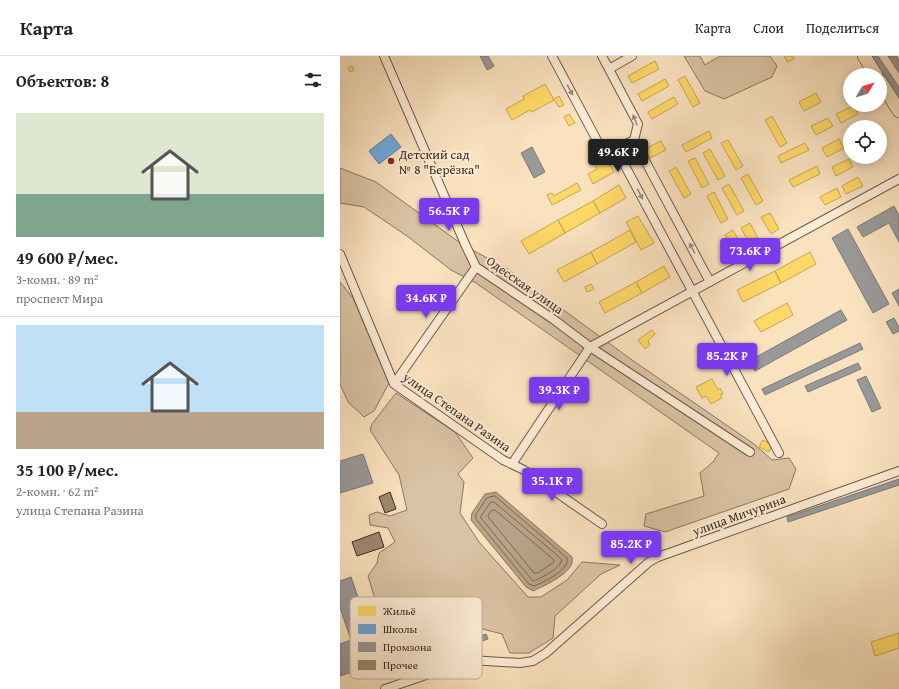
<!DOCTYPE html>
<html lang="ru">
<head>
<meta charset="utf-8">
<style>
  :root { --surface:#fff; --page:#f6f6f6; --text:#222; --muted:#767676; --line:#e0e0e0; --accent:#7c3aed }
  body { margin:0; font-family:"Gentium Book Plus",serif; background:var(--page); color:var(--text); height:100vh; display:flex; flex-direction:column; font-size:15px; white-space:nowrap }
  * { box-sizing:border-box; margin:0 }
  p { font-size:13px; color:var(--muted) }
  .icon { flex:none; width:22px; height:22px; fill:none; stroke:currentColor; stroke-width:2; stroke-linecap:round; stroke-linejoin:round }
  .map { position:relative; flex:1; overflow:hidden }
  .side { display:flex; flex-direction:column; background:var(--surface); width:340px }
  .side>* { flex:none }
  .needle { width:26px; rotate:52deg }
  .tools { position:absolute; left:503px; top:12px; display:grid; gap:8px }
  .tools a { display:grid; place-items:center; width:44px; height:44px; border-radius:50%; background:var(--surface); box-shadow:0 2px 10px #0003; font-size:20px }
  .price { position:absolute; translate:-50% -34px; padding:0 9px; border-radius:4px; background:var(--accent); color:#fff; font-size:13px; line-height:26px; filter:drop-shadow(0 1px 2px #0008) }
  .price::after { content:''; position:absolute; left:50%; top:24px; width:12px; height:9px; margin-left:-6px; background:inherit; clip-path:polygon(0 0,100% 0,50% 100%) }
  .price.on { background:#222; color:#fff }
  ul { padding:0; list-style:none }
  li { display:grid; align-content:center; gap:8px; height:212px; padding:0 16px }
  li+li { border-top:1px solid var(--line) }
  li span { display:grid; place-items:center; height:124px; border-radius:0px; color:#555 }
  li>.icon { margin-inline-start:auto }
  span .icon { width:72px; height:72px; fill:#fffc; stroke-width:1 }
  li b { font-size:17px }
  h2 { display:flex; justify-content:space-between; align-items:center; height:48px; padding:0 16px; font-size:17px }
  header { display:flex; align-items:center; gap:24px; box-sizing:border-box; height:56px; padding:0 20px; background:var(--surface); border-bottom:1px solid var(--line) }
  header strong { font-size:19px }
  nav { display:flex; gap:22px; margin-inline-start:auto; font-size:14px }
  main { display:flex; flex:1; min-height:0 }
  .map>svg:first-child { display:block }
</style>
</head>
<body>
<header>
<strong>Карта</strong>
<nav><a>Карта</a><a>Слои</a><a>Поделиться</a></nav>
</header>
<main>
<section class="side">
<h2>Объектов: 8<svg class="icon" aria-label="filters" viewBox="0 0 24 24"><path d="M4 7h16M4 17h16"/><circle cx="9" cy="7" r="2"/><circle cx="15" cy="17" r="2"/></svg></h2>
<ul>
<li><span style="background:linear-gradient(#dfe7d0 65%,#7fa58c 0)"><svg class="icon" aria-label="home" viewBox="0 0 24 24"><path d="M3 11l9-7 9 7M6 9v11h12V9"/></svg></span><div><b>49 600 ₽/мес.</b><p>3-комн. · 89 m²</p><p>проспект Мира</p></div></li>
<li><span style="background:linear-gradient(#bfe0f5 70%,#b9a48a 0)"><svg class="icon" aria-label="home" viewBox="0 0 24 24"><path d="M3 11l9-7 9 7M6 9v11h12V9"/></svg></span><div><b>35 100 ₽/мес.</b><p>2-комн. · 62 m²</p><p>улица Степана Разина</p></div></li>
</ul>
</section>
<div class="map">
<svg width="559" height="633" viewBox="0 0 559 633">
  <rect width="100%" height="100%" fill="#fae2bf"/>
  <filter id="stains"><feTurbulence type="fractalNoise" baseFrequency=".005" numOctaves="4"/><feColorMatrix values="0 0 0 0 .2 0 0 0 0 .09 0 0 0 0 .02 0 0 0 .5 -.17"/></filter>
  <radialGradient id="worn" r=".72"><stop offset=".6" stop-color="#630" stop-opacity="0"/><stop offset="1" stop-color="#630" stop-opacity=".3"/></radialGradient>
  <!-- green -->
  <path fill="#dac3a4" stroke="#8b7762" d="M344 0H360L365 9 373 4 381 0H430L437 10 432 21 384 43 365 35Z
    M0 112 36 126 123 189 166 212 292 304 414 388 432 404 449 402 456 413 449 433 325 476 304 470 306 458 364 440 360 417 373 406 379 397 136 227 111 214 67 180 24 151 0 147Z
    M0 226 13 242 49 327 34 355 24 361 8 346 0 328Z
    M56 337 115 376 133 402 118 418 124 426 120 457 139 486 188 541H201L227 524 242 506 280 509 261 518 215 560 213 582 189 597H170L162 578 139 572 86 594 53 602 28 520 37 507 39 497 55 486 48 472 30 469 29 459 37 456 50 460 67 454 59 419 30 374 32 368Z"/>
  <!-- water -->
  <path fill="#b9a489" stroke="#87745f" d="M156 436 232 501C232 503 232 505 232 507 228 519 204 530 193 535L186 531 131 464 132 457 145 438Z"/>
  <!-- homes -->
  <path fill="#ffd966" stroke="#c4a551" d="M444 0H453L454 3 447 6Z
    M315 5 319 13 292 27 288 20Z
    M12 10 14 14 10 16 8 12Z
    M345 20 360 47 353 51 338 24Z
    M325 23 329 30 302 45 298 38Z
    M205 28 214 44 192 56 190 54 172 64 166 53 184 43 183 40Z
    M476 37 481 46 464 55 459 46Z
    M219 40 224 49 219 51 214 43Z
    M334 41 338 48 312 63 308 56Z
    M513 50 518 58 501 67 496 58Z
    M229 58 235 67 229 70 224 61Z
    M432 60 447 87 440 91 425 64Z
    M488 62 493 70 476 79 471 70Z
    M369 75 372 82 346 96 342 89Z
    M499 83 504 92 487 101 482 92Z
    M388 84 403 110 396 114 381 87Z
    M321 85 326 94 310 102 305 93Z
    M465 87 469 94 441 107 438 100Z
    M370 93 385 120 378 124 363 97Z
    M266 101 274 116 253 128 248 118 257 113 254 108Z
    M355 102 369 128 362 132 348 105Z
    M509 103 513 111 496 120 492 111Z
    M477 110 480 118 453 131 449 124Z
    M336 111 351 138 344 142 329 115Z
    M408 118 423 145 416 149 401 122Z
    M518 121 523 130 506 138 502 130Z
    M237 127 241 134 212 149 207 139 212 137 214 140Z
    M389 128 404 155 397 159 382 132Z
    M279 129 286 142 260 157 253 145Z
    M497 132 501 141 485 149 480 141Z
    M374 136 388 163 381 167 367 140Z
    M253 145 260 157 225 177 218 164Z
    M430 157 439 173 431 178 421 161Z
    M298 160 314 187 301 194 286 166Z
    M218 164 225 177 189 198 181 185Z
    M410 167 419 184 410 188 401 172Z
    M290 174 296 186 257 208 251 196Z
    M393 174 402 190 394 195 385 179Z
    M251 196 257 208 224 226 217 214Z
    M470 196 476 208 441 227 435 215Z
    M324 210 330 221 302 237 296 226Z
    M435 215 441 227 403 246 397 234Z
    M296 226 302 237 265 257 259 246Z
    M251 228 254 233 247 236 245 231Z
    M447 247 453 259 421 276 414 265Z
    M312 274 315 278 308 285 310 289 305 293 298 284Z
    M372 323 378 334 380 332 383 338 380 339 382 342 371 348 366 340 362 342 356 331Z
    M423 384 432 389 429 396 419 391Z
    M559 577V592L535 600 531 586Z"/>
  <!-- schools -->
  <path fill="#6fa8dc" stroke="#6082a3" d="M51 78 61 91 39 108 29 95Z"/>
  <!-- industry -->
  <path fill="#999" stroke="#7d7874" d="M140 0H148L154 10 147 14Z
    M530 0H538L559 31V43Z
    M548 0H556L559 4V17Z
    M192 91 205 116 194 122 181 97Z
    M554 150 559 159V186L549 167 523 181 517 171Z
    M508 173 549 248 533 257 492 182Z
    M559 233V250L552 237Z
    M501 254 507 264 415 315 409 305Z
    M554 262 559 271V275L553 278 546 266Z
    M520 287 523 293 425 339 422 333Z
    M518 307 521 313 468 336 465 330Z
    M526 320 541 352 532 356 517 324Z
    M23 398 33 427 0 437V405Z
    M559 423V429L448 466 447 461Z
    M11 521 41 606 0 620V588L11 584 0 552V525Z
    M146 578 148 583 53 615 51 609Z"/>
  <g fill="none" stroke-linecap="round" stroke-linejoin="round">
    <!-- shore -->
    <path stroke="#7a6854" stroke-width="1" d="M155 440 227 502C230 514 204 526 194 530L189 528 136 463V458L147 442Z
      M154 446 218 500 222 504C218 514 204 520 194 525L192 524 141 462V460L150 447Z
      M152 454H155L213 503 214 506 198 517H194L149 462 148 460Z"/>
  </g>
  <!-- building -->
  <path fill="#9f8a72" stroke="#3c2b1f" d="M50 436 56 453 45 457 39 441Z
    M39 476 44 491 17 500 12 486Z"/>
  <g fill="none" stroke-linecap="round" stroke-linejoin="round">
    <defs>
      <path id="minor" d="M44 0 125 188 136 211 213 263 250 291 410 396
        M212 0 260 90 276 93 439 397
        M262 0 298 68 294 84 370 226
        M269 13 292 0
        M276 93 294 84
        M0 198 54 328 163 404 184 414 262 468
        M54 328 136 211
        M172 408 250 291 559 123
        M45 633 130 604 180 607 193 605 206 597 309 506 318 501 559 415"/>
      <path id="primary" d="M524 0 536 19
        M540 25 559 55"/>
    </defs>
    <!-- minor casing -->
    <use href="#minor" stroke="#6c5947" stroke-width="10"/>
    <!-- primary casing -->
    <use href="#primary" stroke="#3c2b1f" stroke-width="14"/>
    <!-- minor -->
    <use href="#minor" stroke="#fcecd5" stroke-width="8"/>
    <!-- primary -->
    <use href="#primary" stroke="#fae2bf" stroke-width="13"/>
  </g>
  <!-- one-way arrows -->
  <defs><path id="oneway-solid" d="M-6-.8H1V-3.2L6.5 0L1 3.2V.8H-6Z"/></defs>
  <g fill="#9c8c7a">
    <use href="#oneway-solid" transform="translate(230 34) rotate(62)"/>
    <use href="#oneway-solid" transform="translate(295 64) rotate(-112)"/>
    <use href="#oneway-solid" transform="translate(300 138) rotate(62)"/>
    <use href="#oneway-solid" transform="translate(352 192) rotate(-118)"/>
  </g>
  <!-- markers -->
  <circle fill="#8f2418" stroke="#fcecd5" stroke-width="1.5" cx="51" cy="105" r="4"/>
  <g text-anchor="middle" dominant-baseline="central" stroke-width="4" stroke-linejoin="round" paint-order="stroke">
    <!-- poi labels -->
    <g font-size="13" fill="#3c2b1f" stroke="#fcecd5" text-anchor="start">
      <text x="59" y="98">Детский сад<tspan x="59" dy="15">№ 8 "Берёзка"</tspan></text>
    </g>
    <!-- street labels -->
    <g font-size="13" fill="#3c2b1f" stroke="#fcecd5">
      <text transform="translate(185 229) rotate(35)">Одесская улица</text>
      <text transform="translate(117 356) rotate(35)">улица Степана Разина</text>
      <text transform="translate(399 459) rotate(-20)">улица Мичурина</text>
    </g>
  </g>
  <!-- legend -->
  <rect x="10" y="541" width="132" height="82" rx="6" fill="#fcecd5" stroke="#c2b29e" stroke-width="1"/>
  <rect x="18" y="550" width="18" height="10" fill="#ffd966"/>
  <rect x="18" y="568" width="18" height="10" fill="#6fa8dc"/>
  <rect x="18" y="586" width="18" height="10" fill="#999"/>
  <rect x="18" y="604" width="18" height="10" fill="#9f8a72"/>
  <g font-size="11" fill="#3c2b1f">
    <text x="43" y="559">Жильё</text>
    <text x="43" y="577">Школы</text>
    <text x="43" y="595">Промзона</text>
    <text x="43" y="613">Прочее</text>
  </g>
  <rect width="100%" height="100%" filter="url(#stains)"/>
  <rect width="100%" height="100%" fill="url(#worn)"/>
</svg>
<div class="tools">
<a><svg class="needle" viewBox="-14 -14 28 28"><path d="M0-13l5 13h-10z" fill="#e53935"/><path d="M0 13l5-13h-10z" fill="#767676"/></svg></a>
<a><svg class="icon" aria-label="locate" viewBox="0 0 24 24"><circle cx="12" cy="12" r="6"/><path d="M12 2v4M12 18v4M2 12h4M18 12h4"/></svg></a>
</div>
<b class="price on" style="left:278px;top:117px">49.6K ₽</b>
<b class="price" style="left:109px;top:176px">56.5K ₽</b>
<b class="price" style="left:410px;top:216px">73.6K ₽</b>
<b class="price" style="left:86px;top:263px">34.6K ₽</b>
<b class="price" style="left:387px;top:321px">85.2K ₽</b>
<b class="price" style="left:219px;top:355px">39.3K ₽</b>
<b class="price" style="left:212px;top:446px">35.1K ₽</b>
<b class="price" style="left:291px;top:509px">85.2K ₽</b>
</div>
</main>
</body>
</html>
